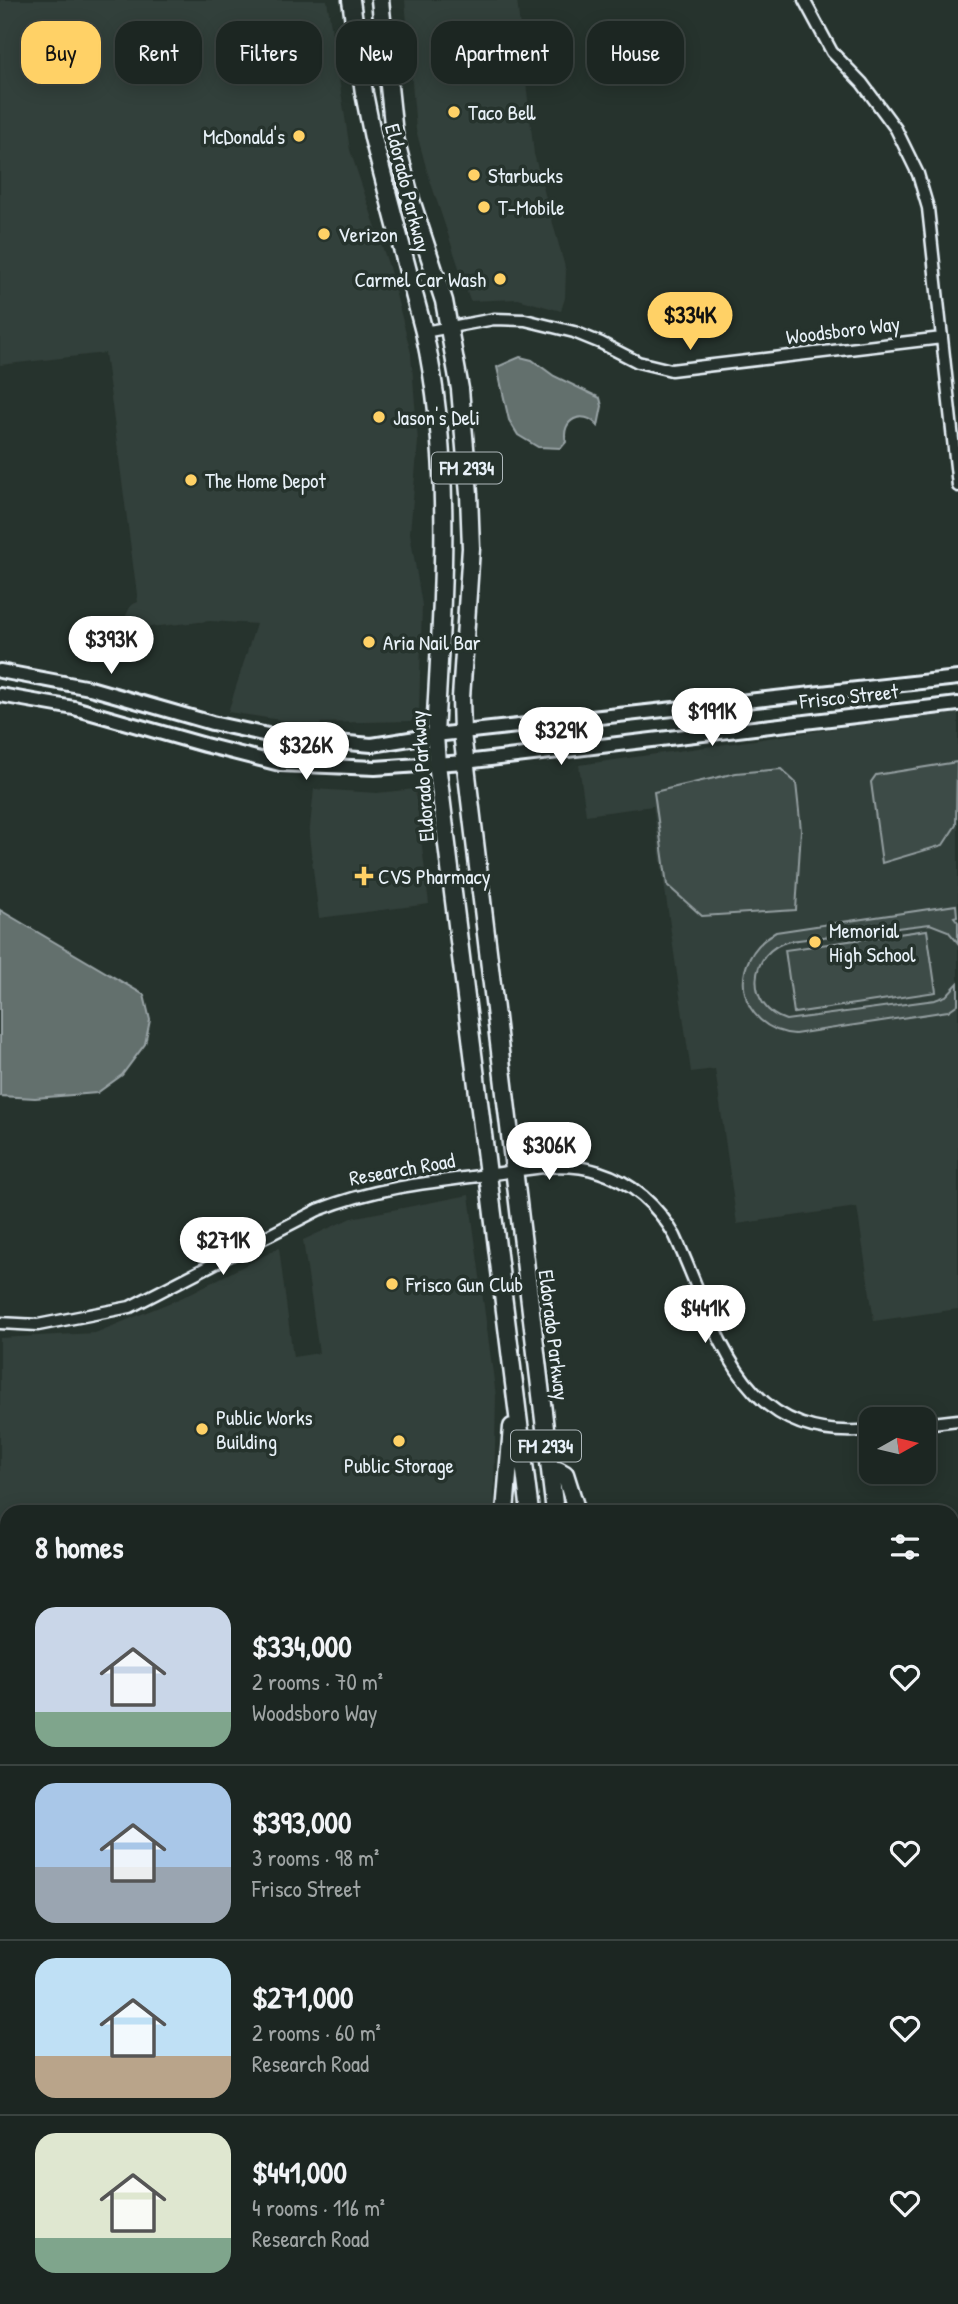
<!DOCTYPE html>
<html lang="en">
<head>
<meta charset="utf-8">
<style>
  :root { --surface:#1c2622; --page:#252e2a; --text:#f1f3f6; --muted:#a0a5a5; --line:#3a4340; --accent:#ffd166 }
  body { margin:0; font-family:"Patrick Hand",sans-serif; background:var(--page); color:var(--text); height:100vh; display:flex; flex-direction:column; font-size:26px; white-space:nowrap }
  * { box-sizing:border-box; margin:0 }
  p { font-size:23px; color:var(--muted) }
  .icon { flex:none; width:38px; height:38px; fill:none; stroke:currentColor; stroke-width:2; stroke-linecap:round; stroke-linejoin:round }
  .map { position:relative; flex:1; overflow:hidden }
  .panel { position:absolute; left:0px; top:1505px; width:959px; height:800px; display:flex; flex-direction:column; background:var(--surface); border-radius:21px 21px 0 0; box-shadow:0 4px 18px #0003,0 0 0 2px var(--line) }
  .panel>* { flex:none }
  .banner { position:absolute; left:21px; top:21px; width:917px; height:63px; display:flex; gap:14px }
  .needle { width:46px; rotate:82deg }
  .fabs { position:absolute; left:859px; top:1407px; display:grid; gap:14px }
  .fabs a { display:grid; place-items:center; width:77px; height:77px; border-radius:14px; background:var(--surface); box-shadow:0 4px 18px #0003,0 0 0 2px var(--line); font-size:35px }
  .price { position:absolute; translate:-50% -60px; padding:0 16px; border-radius:24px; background:#fff; color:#222; font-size:23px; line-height:46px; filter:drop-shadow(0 2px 4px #0008) }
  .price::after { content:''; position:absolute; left:50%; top:42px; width:21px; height:16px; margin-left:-10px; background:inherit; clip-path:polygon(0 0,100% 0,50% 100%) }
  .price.on { background:var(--accent); color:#111 }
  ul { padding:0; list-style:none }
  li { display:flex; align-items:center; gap:21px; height:175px; padding:0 35px }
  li+li { border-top:2px solid var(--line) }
  li span { display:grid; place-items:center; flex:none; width:196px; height:140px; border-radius:21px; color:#555 }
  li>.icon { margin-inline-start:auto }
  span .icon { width:84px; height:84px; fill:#fffc; stroke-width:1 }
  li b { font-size:30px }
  h2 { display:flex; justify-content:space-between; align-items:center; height:84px; padding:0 35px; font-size:30px }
  .tag { padding:0 24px; border-radius:21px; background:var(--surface); box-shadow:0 4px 18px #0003,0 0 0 2px var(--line); font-size:24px; line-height:63px }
  .tag.on { background:var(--accent); color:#111 }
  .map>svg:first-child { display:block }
</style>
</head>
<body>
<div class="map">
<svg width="958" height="2304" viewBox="0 0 958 2304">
  <rect width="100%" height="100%" fill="#26332d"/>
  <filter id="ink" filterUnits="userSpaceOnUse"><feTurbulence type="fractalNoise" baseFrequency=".0143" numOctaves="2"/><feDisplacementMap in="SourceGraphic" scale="14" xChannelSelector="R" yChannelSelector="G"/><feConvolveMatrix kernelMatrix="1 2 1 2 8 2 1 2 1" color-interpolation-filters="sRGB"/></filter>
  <g filter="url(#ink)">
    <!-- built -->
    <path fill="#333f3a" d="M0 0H327L350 150 389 267 411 353 418 442 410 533 422 605 419 713 411 721 321 723 320 726 228 712 256 624 210 621 119 630 131 605 138 602 105 353 0 365Z
      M405 0H517L534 154 566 271 565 298 561 311 518 299 470 301 427 171 416 130Z
      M958 711V1309L874 1321 857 1207 737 1224 715 1069 691 1072 653 806 586 815 579 765Z
      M314 789 377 793 415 789 429 904 319 918 309 836Z
      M469 1195 496 1396 494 1498 496 1512H7V1789H0V1338L95 1333 181 1298 279 1248 293 1357 319 1353 303 1240 351 1218Z"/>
    <!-- green -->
    <path fill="#3e4b47" stroke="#939ea0" stroke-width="2" d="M957 762 956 825 943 845 882 863 871 782 876 775Z
      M781 769 796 783 801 830 796 910 702 916 667 885 654 792 736 773Z
      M956 905 957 916 954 917 958 922V943L948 931 930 924 790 941C747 951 745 1007 786 1020L935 1000 946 996 958 983V1004L948 1011 795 1034C737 1029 725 960 776 932Z
      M927 930 936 992 794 1013 785 950Z
      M7 2298H615L616 2304H8Z"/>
    <!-- water -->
    <path fill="#636f6d" stroke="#98a3a5" stroke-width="2" d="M520 357 532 360 554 376 600 398 602 406 598 426C583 408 560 420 566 442L561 448 538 447 518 435 509 420 497 367Z
      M0 910 144 995 150 1020 145 1044 122 1075 97 1093 35 1098 0 1096Z"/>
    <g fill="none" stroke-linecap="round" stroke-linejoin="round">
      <defs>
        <path id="minor" d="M804 0 832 52 862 83 896 129 918 174 928 208 958 486
          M424 332 494 319 525 320 574 332 601 343 638 362 671 370 942 338
          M0 1323 38 1325 130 1307 318 1210C373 1188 429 1182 487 1175 524 1170 562 1160 599 1172 632 1182 658 1206 675 1236 719 1331 738 1445 872 1430
          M924 1424 958 1420
          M0 1861 7 1862
          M952 1928 958 1929
          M0 2173 7 2224
          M952 2195H958
          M718 2304V2298
          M841 2304V2298"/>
        <path id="tertiary" d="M0 671 90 688 212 723 277 737 372 745 435 735 958 678
          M0 695 74 708 205 745 280 764 375 768 465 762 958 704
          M0 2251H7"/>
        <path id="primary" d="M351 0 364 93 373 138 424 332C454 467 442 599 435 735L437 764 530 1512
          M380 0 394 134 411 200 444 301 460 389 469 494 471 548 461 698 462 733 555 1512
          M550 1470H558L565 1474 577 1512
          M505 1512 512 1427
          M624 2298 625 2304
          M656 2298 657 2304"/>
      </defs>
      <!-- minor casing -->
      <use href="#minor" stroke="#e8f1f8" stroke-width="15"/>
      <!-- tertiary casing -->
      <use href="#tertiary" stroke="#e8f1f8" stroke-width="18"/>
      <!-- primary casing -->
      <use href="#primary" stroke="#e8f1f8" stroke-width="21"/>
      <!-- minor -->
      <use href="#minor" stroke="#26332d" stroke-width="10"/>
      <!-- tertiary -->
      <use href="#tertiary" stroke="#26332d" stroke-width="12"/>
      <!-- primary -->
      <use href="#primary" stroke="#26332d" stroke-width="16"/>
      <defs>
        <path id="rail" d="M0 1809H7
          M952 1878 958 1879"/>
      </defs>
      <!-- rail casing -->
      <use href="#rail" stroke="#e8f1f8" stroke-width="5"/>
      <!-- rail -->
      <use href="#rail" stroke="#26332d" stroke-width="2.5" stroke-dasharray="8" stroke-linecap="butt"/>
    </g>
  </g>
  <!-- markers -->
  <g fill="#ffd166" stroke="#26332d" stroke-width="2.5">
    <circle cx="454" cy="112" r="7"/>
    <circle cx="299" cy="136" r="7"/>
    <circle cx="474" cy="175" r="7"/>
    <circle cx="484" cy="207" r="7"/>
    <circle cx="324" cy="234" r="7"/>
    <circle cx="500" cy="279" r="7"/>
    <circle cx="379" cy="417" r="7"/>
    <circle cx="191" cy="480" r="7"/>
    <circle cx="369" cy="642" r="7"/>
    <path d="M360.5 865.5h7v7h7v7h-7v7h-7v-7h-7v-7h7z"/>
    <circle cx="815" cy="942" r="7"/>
    <circle cx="392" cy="1284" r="7"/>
    <circle cx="202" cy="1429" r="7"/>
    <circle cx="399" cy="1441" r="7"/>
  </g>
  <g text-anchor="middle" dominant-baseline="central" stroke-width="7" stroke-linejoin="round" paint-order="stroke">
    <!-- shield labels -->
    <g fill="#26332d" stroke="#aeb8bb" stroke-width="2">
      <rect x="432" y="452.5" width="70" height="31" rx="5"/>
      <rect x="511" y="1430.5" width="70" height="31" rx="5"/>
    </g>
    <g font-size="19" font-weight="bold" fill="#e8f1f8">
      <text x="467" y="468">FM 2934</text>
      <text x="546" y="1446">FM 2934</text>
    </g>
    <!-- poi labels -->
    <g font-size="21" fill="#e8f1f8" stroke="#26332d" text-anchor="start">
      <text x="468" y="112">Taco Bell</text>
      <text x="285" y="136" text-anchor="end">McDonald's</text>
      <text x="488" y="175">Starbucks</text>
      <text x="498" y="207">T-Mobile</text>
      <text x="338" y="234">Verizon</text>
      <text x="486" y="279" text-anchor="end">Carmel Car Wash</text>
      <text x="393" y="417">Jason's Deli</text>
      <text x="205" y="480">The Home Depot</text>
      <text x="383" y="642">Aria Nail Bar</text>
      <text x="378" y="876">CVS Pharmacy</text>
      <text x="829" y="930">Memorial<tspan x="829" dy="24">High School</tspan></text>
      <text x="406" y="1284">Frisco Gun Club</text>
      <text x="216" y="1417">Public Works<tspan x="216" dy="24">Building</tspan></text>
      <text x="399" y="1465" text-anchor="middle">Public Storage</text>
    </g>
    <!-- street labels -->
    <g font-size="21" fill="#e8f1f8" stroke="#26332d">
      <text transform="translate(408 188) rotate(76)">Eldorado Parkway</text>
      <text transform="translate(843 330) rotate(-7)">Woodsboro Way</text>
      <text transform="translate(849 696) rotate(-6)">Frisco Street</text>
      <text transform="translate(422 776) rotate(-94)">Eldorado Parkway</text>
      <text transform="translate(402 1169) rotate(-10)">Research Road</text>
      <text transform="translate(554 1335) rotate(83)">Eldorado Parkway</text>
    </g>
  </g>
</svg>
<div class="fabs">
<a><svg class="needle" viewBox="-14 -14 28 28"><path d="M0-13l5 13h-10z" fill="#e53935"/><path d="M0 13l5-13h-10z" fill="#a0a5a5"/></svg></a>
</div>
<b class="price on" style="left:690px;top:352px">$334K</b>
<b class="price" style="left:111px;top:676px">$393K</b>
<b class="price" style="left:712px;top:748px">$191K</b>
<b class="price" style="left:561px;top:767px">$329K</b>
<b class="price" style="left:306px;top:782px">$326K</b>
<b class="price" style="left:549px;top:1182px">$306K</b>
<b class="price" style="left:223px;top:1277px">$271K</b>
<b class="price" style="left:705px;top:1345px">$441K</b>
<div class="banner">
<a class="tag on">Buy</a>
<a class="tag">Rent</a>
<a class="tag">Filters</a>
<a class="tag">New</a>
<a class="tag">Apartment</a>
<a class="tag">House</a>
</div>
<section class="panel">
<h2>8 homes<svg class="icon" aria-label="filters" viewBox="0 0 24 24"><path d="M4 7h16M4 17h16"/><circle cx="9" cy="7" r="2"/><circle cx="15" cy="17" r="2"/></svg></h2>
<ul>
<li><span style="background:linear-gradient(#c9d6e8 75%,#7fa58c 0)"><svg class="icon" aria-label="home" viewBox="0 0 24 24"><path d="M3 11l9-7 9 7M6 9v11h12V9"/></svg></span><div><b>$334,000</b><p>2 rooms · 70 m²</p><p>Woodsboro Way</p></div><svg class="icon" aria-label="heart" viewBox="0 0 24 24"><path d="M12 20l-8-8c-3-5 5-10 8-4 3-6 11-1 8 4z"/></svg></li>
<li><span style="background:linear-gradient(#a9c7e8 60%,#9aa5b1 0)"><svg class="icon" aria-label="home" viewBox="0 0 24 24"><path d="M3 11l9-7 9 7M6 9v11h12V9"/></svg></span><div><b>$393,000</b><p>3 rooms · 98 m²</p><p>Frisco Street</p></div><svg class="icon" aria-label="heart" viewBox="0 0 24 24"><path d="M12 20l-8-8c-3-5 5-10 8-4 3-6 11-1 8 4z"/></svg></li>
<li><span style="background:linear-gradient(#bfe0f5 70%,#b9a48a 0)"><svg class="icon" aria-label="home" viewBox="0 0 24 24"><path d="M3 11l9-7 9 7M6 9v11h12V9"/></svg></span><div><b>$271,000</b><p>2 rooms · 60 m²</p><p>Research Road</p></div><svg class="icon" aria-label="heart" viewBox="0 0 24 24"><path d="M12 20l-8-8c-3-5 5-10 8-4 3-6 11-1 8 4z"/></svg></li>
<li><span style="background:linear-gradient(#dfe7d0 75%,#7fa58c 0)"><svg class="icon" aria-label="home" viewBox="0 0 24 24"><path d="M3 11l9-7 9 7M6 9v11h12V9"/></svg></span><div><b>$441,000</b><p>4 rooms · 116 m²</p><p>Research Road</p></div><svg class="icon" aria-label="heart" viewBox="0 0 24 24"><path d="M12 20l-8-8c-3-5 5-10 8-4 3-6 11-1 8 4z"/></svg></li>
</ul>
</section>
</div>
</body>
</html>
